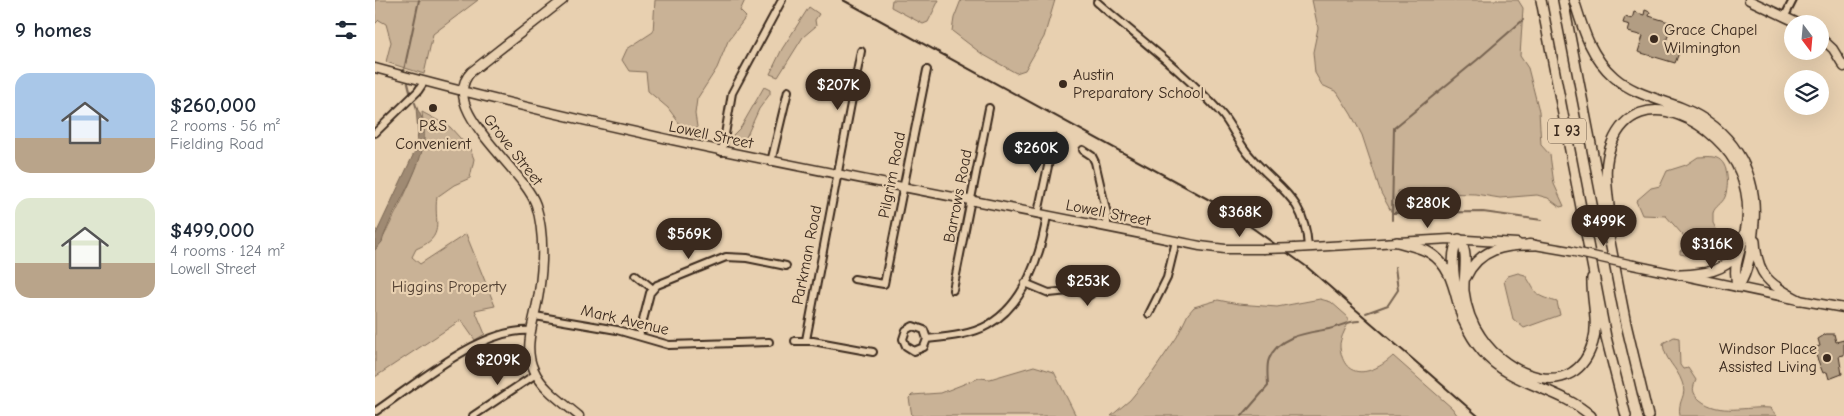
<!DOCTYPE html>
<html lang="en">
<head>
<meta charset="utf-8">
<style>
  :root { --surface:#fff; --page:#f6f6f7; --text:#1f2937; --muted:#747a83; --accent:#3b2a1e }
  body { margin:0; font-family:"Comic Neue",sans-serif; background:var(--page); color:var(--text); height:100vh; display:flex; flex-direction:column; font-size:19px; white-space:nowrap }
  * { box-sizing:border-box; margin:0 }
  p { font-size:16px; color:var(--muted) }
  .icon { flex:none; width:28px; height:28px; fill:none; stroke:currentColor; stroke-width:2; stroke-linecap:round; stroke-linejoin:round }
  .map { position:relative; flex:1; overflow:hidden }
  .panel { display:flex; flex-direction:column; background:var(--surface); width:375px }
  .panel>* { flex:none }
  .needle { width:32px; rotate:164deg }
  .controls { position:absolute; left:1409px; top:15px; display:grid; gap:10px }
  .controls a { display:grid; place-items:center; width:45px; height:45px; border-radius:50%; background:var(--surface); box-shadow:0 5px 20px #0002; font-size:25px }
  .price { position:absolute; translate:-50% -42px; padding:0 11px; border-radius:18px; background:var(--accent); color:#fff; font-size:16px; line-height:32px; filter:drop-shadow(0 1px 2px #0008) }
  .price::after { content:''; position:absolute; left:50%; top:30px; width:15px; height:11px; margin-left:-8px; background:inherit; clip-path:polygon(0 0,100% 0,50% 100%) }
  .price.on { background:#222; color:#fff }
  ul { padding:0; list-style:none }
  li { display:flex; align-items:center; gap:15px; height:125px; padding:0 15px }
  li span { display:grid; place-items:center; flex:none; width:140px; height:100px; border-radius:15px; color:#555 }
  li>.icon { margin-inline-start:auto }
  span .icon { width:60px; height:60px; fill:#fffc; stroke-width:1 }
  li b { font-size:21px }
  h2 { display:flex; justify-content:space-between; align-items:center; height:60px; padding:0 15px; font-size:21px }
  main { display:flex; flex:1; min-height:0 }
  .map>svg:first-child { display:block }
</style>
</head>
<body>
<main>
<section class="panel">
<h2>9 homes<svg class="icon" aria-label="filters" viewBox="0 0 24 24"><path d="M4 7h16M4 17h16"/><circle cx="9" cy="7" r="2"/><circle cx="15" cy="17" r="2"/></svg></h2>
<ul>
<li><span style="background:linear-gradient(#a9c7e8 65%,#b9a48a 0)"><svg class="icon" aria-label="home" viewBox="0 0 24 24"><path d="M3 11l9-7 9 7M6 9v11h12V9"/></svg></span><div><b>$260,000</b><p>2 rooms · 56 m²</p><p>Fielding Road</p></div></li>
<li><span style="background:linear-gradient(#dfe7d0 65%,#b9a48a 0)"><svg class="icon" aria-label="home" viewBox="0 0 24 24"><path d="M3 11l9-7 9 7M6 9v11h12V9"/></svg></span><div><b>$499,000</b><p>4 rooms · 124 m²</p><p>Lowell Street</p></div></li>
</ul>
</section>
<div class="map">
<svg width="1469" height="416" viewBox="0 0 1469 416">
  <rect width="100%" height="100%" fill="#e8d0b0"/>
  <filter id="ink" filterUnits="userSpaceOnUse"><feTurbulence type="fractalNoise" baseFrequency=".02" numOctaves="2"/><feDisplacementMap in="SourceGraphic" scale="10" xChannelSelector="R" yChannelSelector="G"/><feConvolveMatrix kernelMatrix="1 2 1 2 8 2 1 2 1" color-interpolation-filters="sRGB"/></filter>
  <g filter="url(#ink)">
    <!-- green -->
    <path fill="#c9b296" stroke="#826e5a" d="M0 0H103L58 34 49 74 11 62 16 42 11 24 4 20 0 24Z
      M280 0H370L365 11 371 17 353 41 342 68 322 99 320 114 323 133 321 136 313 135 293 108 273 91 271 72 254 71 247 60 252 49 278 32Z
      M517 0H564L553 22 548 24 516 7Z
      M586 0H680L669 37 650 70 641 73 607 54 577 31 579 18Z
      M937 0H1143L1148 8 1145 56 1153 68 1164 111 1166 145 1175 155 1179 184 1189 206 1185 207 1173 198 1162 195 1125 198 1100 194 1062 193 1053 189 1023 191 1024 198 1021 212 1017 213 1006 193 987 135 976 114 962 92 947 85 940 73 938 52 943 28Z
      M434 7 444 14 440 20 441 26 428 37 403 77 395 74 407 49Z
      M389 87 395 90V94L384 109 368 144 359 143 358 135 366 127Z
      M47 112 75 127 95 149 99 159 95 178 79 185 62 197C58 222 72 236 41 249L37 257 45 264 91 234 120 306 100 310 110 334 100 340 86 320 0 377V229L9 236C28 197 54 156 47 112Z
      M1323 157C1328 157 1334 156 1338 157 1355 159 1354 186 1350 197 1347 204 1340 206 1338 213V223L1344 235 1339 247 1330 256 1320 257 1305 254V251L1314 246V242L1291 216 1267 215 1261 201 1276 188 1285 186 1292 171 1311 165Z
      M1143 273 1150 275C1164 295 1156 294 1182 302L1185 315 1149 328 1138 319 1129 281 1133 276Z
      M945 299 956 302 973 317C974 327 964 337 965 347 969 383 999 374 1018 356L1077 408 1083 416H736L755 400 778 372 802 337 813 314 819 307 843 300 863 304 902 307Z
      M1299 337 1304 338 1305 365 1308 369 1313 368 1321 380C1317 389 1317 393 1325 400 1345 416 1370 406 1395 408L1402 416H1305C1302 399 1313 397 1307 382 1302 367 1289 360 1288 343Z
      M659 366 679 372 701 416H537L534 398 537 395 566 393 604 378 615 379Z"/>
    <!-- water -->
    <path fill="#9f8a73" stroke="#776451" d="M41 107C69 146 18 202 7 242L0 250V236L41 149 43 133Z"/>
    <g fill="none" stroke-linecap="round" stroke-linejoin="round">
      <!-- stream -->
      <path stroke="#776451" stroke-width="2" d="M29 70 44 0
        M33 83 36 95
        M40 103 42 109
        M1017 213 1019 128 1102 60 1148 20
        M1017 220V213L1108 212 1167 220
        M991 313 1013 305 1023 290 1020 267
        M867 416 893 386C893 378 891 366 894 359 904 335 933 333 954 329 964 327 973 321 984 321"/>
    </g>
    <!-- building -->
    <path fill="#b29d83" stroke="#3b2a1e" d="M1270 10 1275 12 1274 16 1297 23 1291 42 1306 48 1300 63 1263 52 1268 36 1253 32 1255 25 1248 23 1250 17 1257 19 1259 12 1269 15Z
      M1451 334H1459L1461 342 1469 340V355L1464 356 1467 374 1454 379 1452 372 1448 373 1438 348 1445 346 1443 339Z"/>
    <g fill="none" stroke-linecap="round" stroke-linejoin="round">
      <defs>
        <path id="minor" d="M722 2C763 38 808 71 845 112 857 125 863 143 875 156 904 190 930 197 933 247
          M1410 16 1418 0
          M0 133 43 91 49 82
          M708 150 717 156 720 162 732 214V227
          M347 152 357 93 407 0
          M396 162 413 91
          M663 213 679 138
          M261 275 278 289
          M479 279 509 284 552 70
          M650 283 674 293 704 290 711 297 716 294 718 288 711 283 706 286 704 290
          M578 290 614 108
          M774 314 792 278 801 241
          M160 316 242 330 294 345 394 342
          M264 336 275 293 282 285 351 257 372 258 411 266
          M552 339 549 347 539 351 531 346 528 339 531 330 538 326 549 330 552 339C571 337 596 335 613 325 650 304 666 255 672 215
          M431 340 486 51
          M420 341H438L498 352
          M1 411C41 384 107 327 156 331
          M98 416 161 374"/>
        <path id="major" d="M188 0 96 72C61 108 149 169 161 205 169 231 168 265 164 292 161 317 147 346 159 370 167 389 189 403 204 416
          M1374 0 1425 24
          M1445 37 1458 49 1469 67
          M0 68C272 143 549 189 825 246L850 249H888
          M1154 244 1195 251
          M920 248 1075 239 1142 243
          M1258 265 1424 300 1469 308"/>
        <path id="highway" d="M1166 0 1231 337 1251 416
          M1188 0 1251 324 1273 416
          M1199 0C1208 29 1215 56 1239 77 1258 94 1284 99 1307 108 1355 127 1383 170 1379 222 1377 243 1375 270 1363 287
          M1235 219C1234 194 1226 168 1237 143 1264 77 1346 125 1365 172 1372 190 1375 212 1370 232 1366 251 1356 267 1363 287
          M1380 241C1382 276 1395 285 1424 300
          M1022 242C1033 245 1045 247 1055 253 1079 268 1079 295 1088 320 1093 331 1100 343 1108 352 1137 386 1184 387 1216 416
          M1306 275C1328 274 1349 272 1363 253
          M1091 277C1104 249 1130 244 1159 245
          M1082 299C1081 281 1073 254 1084 239 1095 253 1088 275 1089 291 1091 308 1096 323 1106 337 1131 376 1200 404 1218 342 1224 322 1216 299 1217 278"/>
      </defs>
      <!-- minor casing -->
      <use href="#minor" stroke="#3b2a1e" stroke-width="10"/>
      <!-- major casing -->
      <use href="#major" stroke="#3b2a1e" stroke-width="11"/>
      <!-- highway casing -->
      <use href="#highway" stroke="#3b2a1e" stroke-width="12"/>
      <!-- minor -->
      <use href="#minor" stroke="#e8d0b0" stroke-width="6"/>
      <!-- major -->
      <use href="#major" stroke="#e8d0b0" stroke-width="8"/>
      <!-- highway -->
      <use href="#highway" stroke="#e8d0b0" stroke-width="9"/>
      <!-- rail -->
      <path stroke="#3b2a1e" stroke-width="2" d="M468 0 851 209 932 267 1103 416"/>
      <defs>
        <path id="major-bridge" d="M888 249 920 248
          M1195 251 1258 265"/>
      </defs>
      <!-- major-bridge casing -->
      <use href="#major-bridge" stroke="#3b2a1e" stroke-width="11" stroke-linecap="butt"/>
      <!-- major-bridge -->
      <use href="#major-bridge" stroke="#e8d0b0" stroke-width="8"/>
    </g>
  </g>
  <!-- markers -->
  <g fill="#3b2a1e" stroke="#e8d0b0" stroke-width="2">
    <circle cx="1279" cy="39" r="5"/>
    <circle cx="688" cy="84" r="5"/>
    <circle cx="58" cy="108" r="5"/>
    <circle cx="1452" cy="358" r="5"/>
  </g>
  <g text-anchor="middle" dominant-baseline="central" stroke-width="4.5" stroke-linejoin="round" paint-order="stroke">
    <!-- shield labels -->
    <rect fill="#e8d0b0" stroke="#6f5c4a" stroke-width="1" x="1173" y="118.5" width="38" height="25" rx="4"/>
    <g font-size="15" font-weight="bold" fill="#3b2a1e">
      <text x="1192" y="131">I 93</text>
    </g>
    <!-- poi labels -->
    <g font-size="16" fill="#3b2a1e" stroke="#e8d0b0" text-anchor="start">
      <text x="1289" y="30">Grace Chapel<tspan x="1289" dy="18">Wilmington</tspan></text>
      <text x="698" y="75">Austin<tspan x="698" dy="18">Preparatory School</tspan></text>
      <text x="58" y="126" text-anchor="middle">P&amp;S<tspan x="58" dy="18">Convenient</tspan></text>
      <text x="1442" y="349" text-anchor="end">Windsor Place<tspan x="1442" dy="18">Assisted Living</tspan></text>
    </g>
    <!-- street labels -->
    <g font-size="16" fill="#3b2a1e" stroke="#e8d0b0">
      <text transform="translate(336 135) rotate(12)">Lowell Street</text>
      <text transform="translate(138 150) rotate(52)">Grove Street</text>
      <text transform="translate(517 175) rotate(-79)">Pilgrim Road</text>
      <text transform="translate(583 196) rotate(-79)">Barrows Road</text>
      <text transform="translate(733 213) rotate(11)">Lowell Street</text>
      <text transform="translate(432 255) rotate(-79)">Parkman Road</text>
      <text transform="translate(250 320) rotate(13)">Mark Avenue</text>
    </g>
    <!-- park labels -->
    <g font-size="16" fill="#503e30" stroke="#e8d0b0">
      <text x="74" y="287">Higgins Property</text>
    </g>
  </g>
</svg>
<div class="controls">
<a><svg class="needle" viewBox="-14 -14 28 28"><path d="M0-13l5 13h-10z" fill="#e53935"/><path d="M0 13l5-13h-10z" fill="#747a83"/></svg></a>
<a><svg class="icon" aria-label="layers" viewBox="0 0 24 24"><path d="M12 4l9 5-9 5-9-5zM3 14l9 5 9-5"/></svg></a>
</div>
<b class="price" style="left:463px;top:111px">$207K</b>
<b class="price on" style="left:661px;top:174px">$260K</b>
<b class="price" style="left:1053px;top:229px">$280K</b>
<b class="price" style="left:865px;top:238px">$368K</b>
<b class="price" style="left:1229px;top:247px">$499K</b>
<b class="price" style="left:314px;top:260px">$569K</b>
<b class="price" style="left:1337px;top:270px">$316K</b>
<b class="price" style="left:713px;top:307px">$253K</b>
<b class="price" style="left:123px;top:386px">$209K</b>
</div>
</main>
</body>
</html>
